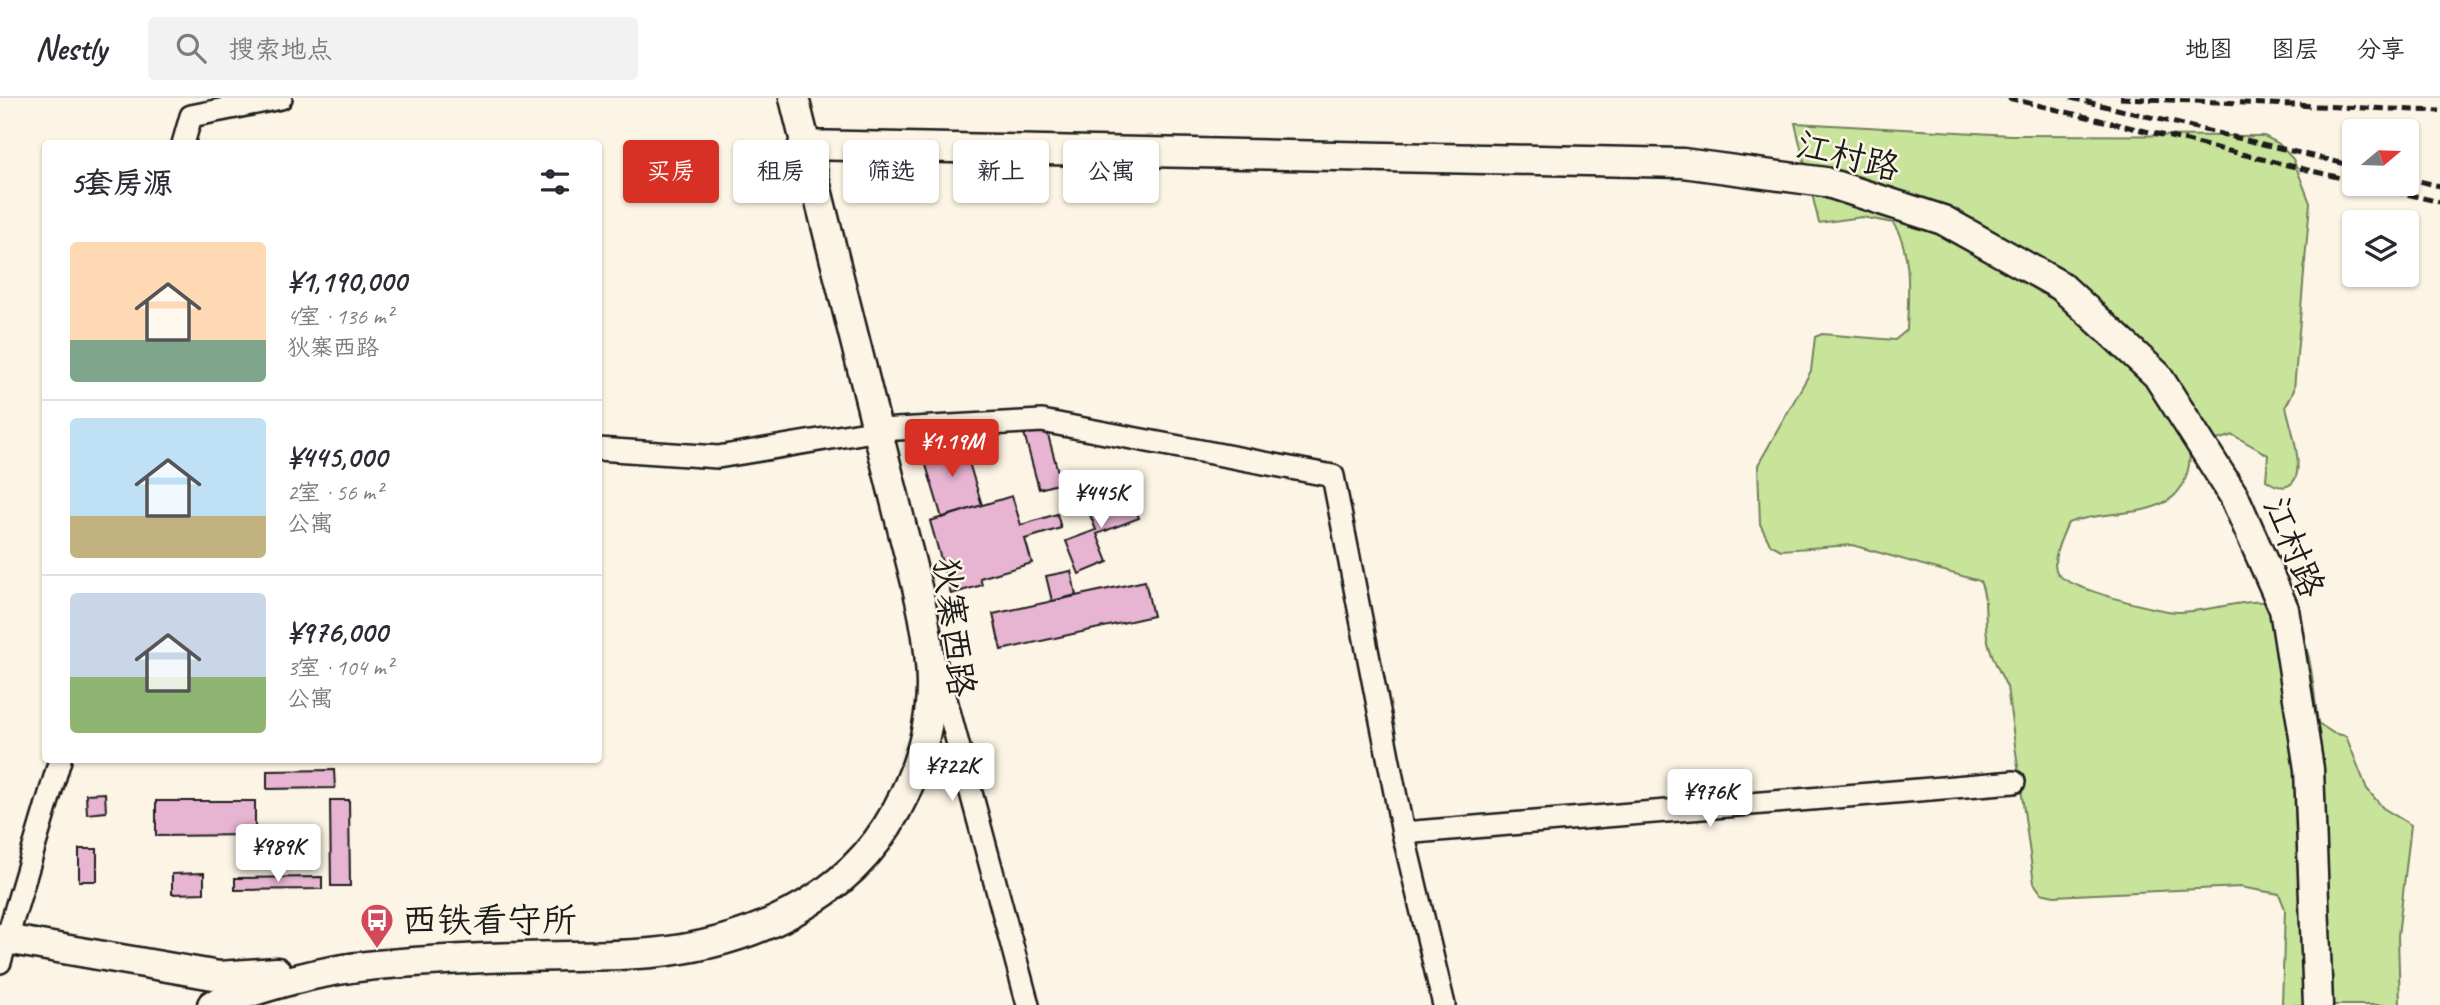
<!DOCTYPE html>
<html lang="zh">
<head>
<meta charset="utf-8">
<style>
  :root { --surface:#fff; --page:#f2f2f3; --text:#2b2b33; --muted:#7c7c81; --line:#e1e1e2; --accent:#d93025 }
  body { margin:0; font-family:Caveat,"LXGW WenKai TC",sans-serif; background:var(--page); color:var(--text); height:100vh; display:flex; flex-direction:column; font-size:26px; white-space:nowrap }
  * { box-sizing:border-box; margin:0 }
  p { font-size:23px; color:var(--muted) }
  .icon { flex:none; width:38px; height:38px; fill:none; stroke:currentColor; stroke-width:2; stroke-linecap:round; stroke-linejoin:round }
  .map { position:relative; flex:1; overflow:hidden }
  .details { position:absolute; left:42px; top:42px; width:560px; height:623px; display:flex; flex-direction:column; background:var(--surface); border-radius:7px; box-shadow:0 2px 5px #0004 }
  .details>* { flex:none }
  .top-card { position:absolute; left:623px; top:42px; width:665px; height:63px; display:flex; gap:14px }
  .needle { width:46px; rotate:71deg }
  .controls { position:absolute; left:2342px; top:21px; display:grid; gap:14px }
  .controls a { display:grid; place-items:center; width:77px; height:77px; border-radius:7px; background:var(--surface); box-shadow:0 2px 5px #0004; font-size:35px }
  .price { position:absolute; translate:-50% -60px; padding:0 16px; border-radius:7px; background:#fff; color:#222; font-size:23px; line-height:46px; filter:drop-shadow(0 2px 4px #0008) }
  .price::after { content:''; position:absolute; left:50%; top:42px; width:21px; height:16px; margin-left:-10px; background:inherit; clip-path:polygon(0 0,100% 0,50% 100%) }
  .price.on { background:var(--accent); color:#fff }
  ul { padding:0; list-style:none }
  li { display:flex; align-items:center; gap:21px; height:175px; padding:0 28px }
  li+li { border-top:2px solid var(--line) }
  li span { display:grid; place-items:center; flex:none; width:196px; height:140px; border-radius:7px; color:#555 }
  li>.icon { margin-inline-start:auto }
  span .icon { width:84px; height:84px; fill:#fffc; stroke-width:1 }
  li b { font-size:30px }
  h2 { display:flex; justify-content:space-between; align-items:center; height:84px; padding:0 28px; font-size:30px }
  .chip { padding:0 24px; border-radius:7px; background:var(--surface); box-shadow:0 2px 5px #0004; font-size:24px; line-height:63px }
  .chip.on { background:var(--accent); color:#fff }
  header { display:flex; align-items:center; gap:42px; box-sizing:border-box; height:98px; padding:0 35px; background:var(--surface); border-bottom:2px solid var(--line) }
  header strong { font-size:33px }
  nav { display:flex; gap:38px; margin-inline-start:auto; font-size:24px }
  .search { width:490px; height:63px; background:var(--page); display:flex; align-items:center; gap:18px; box-sizing:border-box; padding:0 24px; border-radius:7px; color:var(--muted); font-size:26px }
  .map>svg:first-child { display:block }
</style>
</head>
<body>
<header>
<strong>Nestly</strong>
<div class="search"><svg class="icon" aria-label="search" viewBox="0 0 24 24"><circle cx="10" cy="10" r="6"/><path d="M15 15l6 6"/></svg>搜索地点</div>
<nav><a>地图</a><a>图层</a><a>分享</a></nav>
</header>
<div class="map">
<svg width="2440" height="907" viewBox="0 0 2440 907">
  <rect width="100%" height="100%" fill="#fcf5e5"/>
  <filter id="ink" filterUnits="userSpaceOnUse"><feTurbulence type="fractalNoise" baseFrequency=".0143" numOctaves="2"/><feDisplacementMap in="SourceGraphic" scale="14" xChannelSelector="R" yChannelSelector="G"/><feConvolveMatrix kernelMatrix="1 2 1 2 8 2 1 2 1" color-interpolation-filters="sRGB"/></filter>
  <g filter="url(#ink)">
    <!-- green -->
    <path fill="#c8e49b" stroke="#72805c" stroke-width="2" d="M1795 25 2011 37 2264 38 2278 45 2293 61 2310 105 2294 292 2286 308C2289 325 2310 381 2287 388 2279 390 2273 387 2266 382L2268 357 2233 337 2207 345 2190 356C2187 430 2118 406 2068 425 2063 437 2049 463 2058 476 2069 490 2161 515 2180 514 2218 513 2255 495 2291 509 2312 552 2312 579 2318 625L2333 635 2346 638 2367 691 2383 710 2411 727 2398 838 2400 907H2282L2285 811 2279 796 2240 789 2054 798 2041 795 2034 785 2007 589C1999 573 1990 556 1987 538 1984 519 1988 501 1980 483L1852 447 1781 452 1770 446 1760 426 1758 367 1811 273 1815 239 1822 236 1895 242 1907 232C1908 199 1913 153 1893 125L1862 119 1819 125Z"/>
    <!-- building -->
    <path fill="#e7b4d1" stroke="#1c1c1c" stroke-width="2" d="M1044 322 1061 385 1039 391 1022 328Z
      M984 335 922 354 917 338Z
      M962 342 982 407 942 420 922 354Z
      M1128 392 1139 420 1097 436 1108 464 1079 476 1066 443 1096 432 1087 409Z
      M1012 398 1021 427 1057 416 1061 430 1025 441 1032 465 980 480 982 487 951 496 930 423Z
      M1071 473 1076 497 1052 503 1046 478Z
      M1145 483 1153 518 1001 552 993 516Z
      M334 672 335 690 267 691V673Z
      M105 695 106 714 87 716 86 696Z
      M330 702H349L350 788H331Z
      M156 703H255V737L156 738Z
      M79 751H97V783H79Z
      M204 775V795L172 796V776Z
      M322 779V791L235 792V780Z"/>
    <g fill="none" stroke-linecap="round" stroke-linejoin="round">
      <defs>
        <path id="street" d="M183 46 191 18 281 0
          M598 351 718 359 879 332 1042 323 1333 378 1403 735 1444 907
          M937 568 1028 907
          M1403 735 2014 684
          M0 864 60 662"/>
        <path id="secondary" d="M803 47 1683 65 1825 84 1943 122 2061 188 2157 277 2234 398 2284 511 2309 671 2318 907
          M0 840 219 878 277 874
          M212 907C266 888 319 872 376 867 423 863 471 860 519 859 563 857 607 859 651 855 748 846 848 803 896 713 917 674 931 631 931 587 931 533 914 478 901 426L794 0"/>
      </defs>
      <!-- street casing -->
      <use href="#street" stroke="#1c1c1c" stroke-width="26"/>
      <!-- secondary casing -->
      <use href="#secondary" stroke="#1c1c1c" stroke-width="33"/>
      <!-- street -->
      <use href="#street" stroke="#fcf5e5" stroke-width="21"/>
      <!-- secondary -->
      <use href="#secondary" stroke="#fcf5e5" stroke-width="28"/>
      <!-- rail -->
      <path stroke="#1c1c1c" stroke-width="5" stroke-dasharray="10 5" stroke-linecap="butt" d="M2008 0 2354 83
        M2071 0 2354 68
        M2120 0 2440 13
        M2406 80 2440 88
        M2364 86 2440 104"/>
    </g>
  </g>
  <!-- icons -->
  <defs>
    <symbol id="bus-pin" viewBox="-11 -11 22 30"><path d="M0 17L-7.5 6A9.5 9.5 0 1 1 7.5 6Z" fill="#d1495b" stroke="#fcf5e5"/><path d="M-5-6H5V4H4V6H2V4H-2V6H-4V4H-5ZM-3.5-4V0h7V-4ZM-3.5 1.2v1.5H-2V1.2ZM2 1.2v1.5H3.5V1.2Z" fill="#fff"/></symbol>
  </defs>
  <g fill-rule="evenodd">
    <use href="#bus-pin" x="358" y="803" width="38" height="52"/>
  </g>
  <g text-anchor="middle" dominant-baseline="central" stroke-width="5" stroke-linejoin="round" paint-order="stroke">
    <!-- street labels -->
    <g font-size="35" fill="#1c1c1c" stroke="#fcf5e5">
      <text transform="translate(1848 58) rotate(14)">江村路</text>
      <text transform="translate(2294 449) rotate(68)">江村路</text>
      <text transform="translate(954 529) rotate(83)">狄寨西路</text>
    </g>
    <!-- poi labels -->
    <g font-size="35" fill="#1c1c1c" stroke="#fcf5e5" text-anchor="start">
      <text x="402" y="822">西铁看守所</text>
    </g>
  </g>
</svg>
<div class="controls">
<a><svg class="needle" viewBox="-14 -14 28 28"><path d="M0-13l5 13h-10z" fill="#e53935"/><path d="M0 13l5-13h-10z" fill="#7c7c81"/></svg></a>
<a><svg class="icon" aria-label="layers" viewBox="0 0 24 24"><path d="M12 4l9 5-9 5-9-5zM3 14l9 5 9-5"/></svg></a>
</div>
<b class="price on" style="left:952px;top:381px">¥1.19M</b>
<b class="price" style="left:1101px;top:432px">¥445K</b>
<b class="price" style="left:952px;top:705px">¥722K</b>
<b class="price" style="left:1710px;top:731px">¥976K</b>
<b class="price" style="left:278px;top:786px">¥989K</b>
<div class="top-card">
<a class="chip on">买房</a>
<a class="chip">租房</a>
<a class="chip">筛选</a>
<a class="chip">新上</a>
<a class="chip">公寓</a>
</div>
<section class="details">
<h2>5套房源<svg class="icon" aria-label="filters" viewBox="0 0 24 24"><path d="M4 7h16M4 17h16"/><circle cx="9" cy="7" r="2"/><circle cx="15" cy="17" r="2"/></svg></h2>
<ul>
<li><span style="background:linear-gradient(#ffd9b3 70%,#7fa58c 0)"><svg class="icon" aria-label="home" viewBox="0 0 24 24"><path d="M3 11l9-7 9 7M6 9v11h12V9"/></svg></span><div><b>¥1,190,000</b><p>4室 · 136 m²</p><p>狄寨西路</p></div></li>
<li><span style="background:linear-gradient(#bfe0f5 70%,#c2b280 0)"><svg class="icon" aria-label="home" viewBox="0 0 24 24"><path d="M3 11l9-7 9 7M6 9v11h12V9"/></svg></span><div><b>¥445,000</b><p>2室 · 56 m²</p><p>公寓</p></div></li>
<li><span style="background:linear-gradient(#c9d6e8 60%,#8fb573 0)"><svg class="icon" aria-label="home" viewBox="0 0 24 24"><path d="M3 11l9-7 9 7M6 9v11h12V9"/></svg></span><div><b>¥976,000</b><p>3室 · 104 m²</p><p>公寓</p></div></li>
</ul>
</section>
</div>
</body>
</html>
